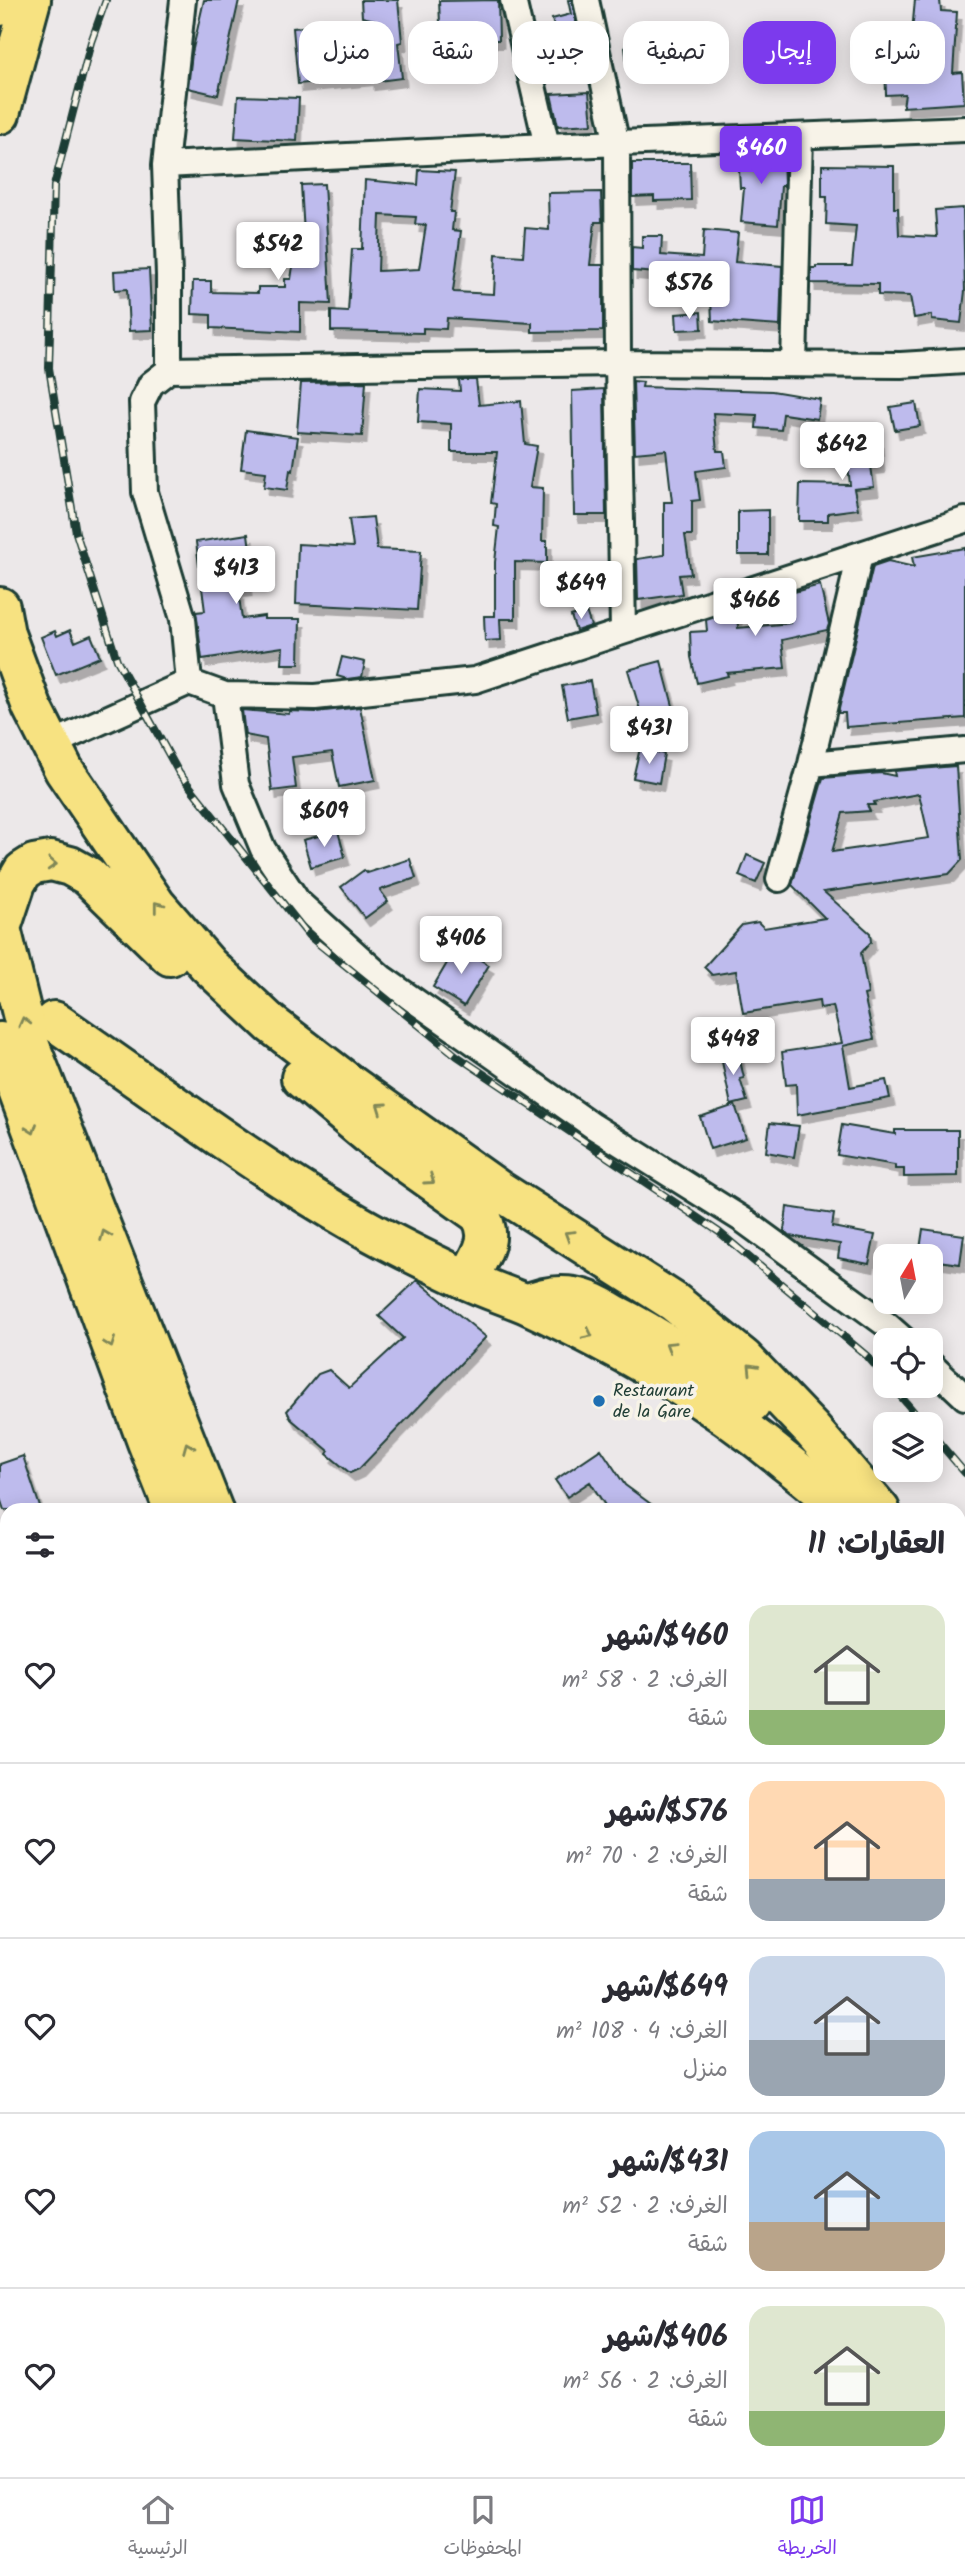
<!DOCTYPE html>
<html lang="ar">
<head>
<meta charset="utf-8">
<style>
  :root { --surface:#fff; --page:#f2f2f3; --text:#2b2b33; --muted:#7c7c81; --line:#e1e1e2; --accent:#7c3aed }
  body { margin:0; font-family:Kalam,"Playpen Sans Arabic",sans-serif; background:var(--page); color:var(--text); direction:rtl; height:100vh; display:flex; flex-direction:column; font-size:26px; white-space:nowrap }
  * { box-sizing:border-box; margin:0 }
  p { font-size:23px; color:var(--muted) }
  .icon { flex:none; width:38px; height:38px; fill:none; stroke:currentColor; stroke-width:2; stroke-linecap:round; stroke-linejoin:round }
  .map { position:relative; flex:1; overflow:hidden; direction:ltr }
  .sheet { position:absolute; left:0px; top:1503px; width:966px; height:975px; display:flex; flex-direction:column; background:var(--surface); border-radius:21px 21px 0 0; box-shadow:0 4px 18px #0003; direction:rtl }
  .sheet>* { flex:none }
  .guide { position:absolute; left:21px; top:21px; width:924px; height:63px; direction:rtl; display:flex; gap:14px }
  .needle { width:46px; rotate:10deg }
  .tools { position:absolute; left:873px; top:1244px; display:grid; gap:14px }
  .tools a { display:grid; place-items:center; width:70px; height:70px; border-radius:14px; background:var(--surface); box-shadow:0 4px 18px #0003; font-size:35px }
  .price { position:absolute; translate:-50% -60px; padding:0 16px; border-radius:7px; background:#fff; color:#222; font-size:23px; line-height:46px; filter:drop-shadow(0 2px 4px #0008) }
  .price::after { content:''; position:absolute; left:50%; top:42px; width:21px; height:16px; margin-left:-10px; background:inherit; clip-path:polygon(0 0,100% 0,50% 100%) }
  .price.current { background:var(--accent); color:#fff }
  ul { padding:0; list-style:none }
  li { display:flex; align-items:center; gap:21px; height:175px; padding:0 21px }
  li+li { border-top:2px solid var(--line) }
  li span { display:grid; place-items:center; flex:none; width:196px; height:140px; border-radius:21px; color:#555 }
  li>.icon { margin-inline-start:auto }
  span .icon { width:84px; height:84px; fill:#fffc; stroke-width:1 }
  li b { font-size:30px }
  h2 { display:flex; justify-content:space-between; align-items:center; height:84px; padding:0 21px; font-size:30px }
  .pill { padding:0 24px; border-radius:21px; background:var(--surface); box-shadow:0 4px 18px #0003; font-size:24px; line-height:63px }
  .pill.current { background:var(--accent); color:#fff }
  .tabs { display:flex; justify-content:space-around; align-items:center; height:98px; border-top:2px solid var(--line); background:var(--surface); font-size:19px; color:var(--muted) }
  .tabs a { display:grid; justify-items:center; gap:4px }
  .tabs .current { color:var(--accent) }
  .map>svg:first-child { display:block }
</style>
</head>
<body>
<div class="map">
<svg width="965" height="2477" viewBox="0 0 965 2477">
  <defs>
    <filter id="shadow"><feDropShadow dx="4.5" dy="8" stdDeviation="0" flood-color="#0004"/></filter>
  </defs>
  <rect width="100%" height="100%" fill="#ece8e9"/>
  <filter id="ink" filterUnits="userSpaceOnUse"><feTurbulence type="fractalNoise" baseFrequency=".0143" numOctaves="2"/><feDisplacementMap in="SourceGraphic" scale="14" xChannelSelector="R" yChannelSelector="G"/><feConvolveMatrix kernelMatrix="1 2 1 2 8 2 1 2 1" color-interpolation-filters="sRGB"/></filter>
  <g filter="url(#ink)">
    <!-- building -->
    <path fill="#bebbed" stroke="#1f3d34" stroke-width="2" fill-rule="evenodd" filter="url(#shadow)" d="M204 0H239L218 95 188 88 192 53Z
      M361 0H398L402 42 398 43 402 78 370 82V77L298 84 293 28 375 20 362 17Z
      M498 0 499 40H489L490 65 466 66 465 45H441L439 1Z
      M568 0H572L581 50 561 55 552 19 571 14Z
      M915 0H940L941 11 957 12 953 73 962 72 964 103 903 107 905 94 886 95 885 62H893L892 44 911 43Z
      M663 42 666 66 628 71 625 47Z
      M589 92 592 124 558 126 551 94Z
      M238 96 299 98 297 141 235 138Z
      M783 151 784 186H781L778 225 741 222 744 188H740L738 153Z
      M632 163H690L691 200 654 201V196L632 197Z
      M822 165 894 166V208H898L899 235 937 237 935 210 963 208 965 291 961 323 932 320V315L914 318 910 296 878 295V284L811 283V268H816V266H852L856 226 826 224 827 197H822Z
      M419 170 455 172 450 212H454L452 230 461 231 453 291 454 292 494 294 496 254 523 256 525 228 549 230 548 193 601 192 602 222H595L590 265H603V331L532 332V323L447 318 446 329 423 328V333L331 331V311L348 312 352 249H362L365 180 418 185ZM380 215 416 217 415 224 426 225 419 269 378 271Z
      M324 184 331 304 300 303V332L211 328V315L192 314 193 281H211V292L258 293V287H285V279H291L298 233 304 234 301 185Z
      M704 230 738 233 735 262 782 266 780 326 712 321 710 277 632 271V247L642 248V236H662L661 255 702 258Z
      M149 269 152 330 129 331 127 289 115 290 114 271Z
      M701 312 702 329 677 330 676 314Z
      M459 380H476L479 405 521 401 525 444 537 446 530 487 543 488 542 541H547V563L515 562V619H500L501 640 485 641 484 616H495V562L499 527 494 526 496 504 491 503 497 452H451V424L418 422 420 389 460 391Z
      M633 381 643 382 642 387 772 391 820 399 817 419 783 414 781 430 756 428 757 415 713 413 717 451H724L726 467 696 471 700 500 692 501V535H685L691 574 679 575 682 594 638 600 637 559 664 555V502H672L666 450 635 453Z
      M366 382 362 436 297 432 301 383Z
      M604 389 606 515H574L572 391Z
      M916 403 920 426 895 430 890 407Z
      M246 430 298 437 293 471 290 470 287 490 264 487 266 472 241 469Z
      M877 433 880 465 871 466 874 487 854 489 858 509 828 513V521H799L800 484 850 485 845 436Z
      M768 510V555H738V511Z
      M373 517 377 549 421 551 417 610 296 604 298 544 353 547 349 519Z
      M248 534 252 564 244 566 247 588 238 589 242 619 264 616V619H300L299 664H282L283 647 202 659 196 612 205 611 196 542Z
      M965 548V718L846 727 845 713H838L873 566 888 561 914 567 912 557Z
      M820 585 829 624 827 630 782 640 785 668 727 673 728 676 697 683 691 657 690 632 707 631 706 620 737 610 738 628 790 623 783 595Z
      M586 611 591 626 576 631 571 616Z
      M70 630 75 642 91 635 100 657 56 675 41 637 55 631 57 636Z
      M342 657 365 662 362 677 347 679 337 676Z
      M661 661 676 717 645 727 628 670Z
      M590 681 596 713 568 718 562 686Z
      M360 707 375 780 339 787 332 752 292 757 296 788 272 791 266 739 245 735 242 710 289 714V711L316 712Z
      M640 748 664 754 659 783 633 778Z
      M956 766 962 860 949 874 824 892 870 933 871 942 861 953 868 994 864 995 874 1039 843 1046 850 1087 886 1080 890 1098 797 1115 796 1084 786 1085 782 1052 842 1043 833 1006 820 1008 819 1001 743 1013 736 971 712 975 704 967 742 925 758 922 764 928 825 918 792 885 823 778 881 773 895 776 894 771ZM919 794 929 838 832 852 843 813 870 811 867 805H875L874 802Z
      M338 831 345 857 311 867 303 840Z
      M747 855 765 863 756 883 739 876Z
      M410 859 416 878 380 890 388 901 365 918 341 887 364 870 367 873Z
      M457 946 489 965 464 1006 433 987Z
      M732 1049 734 1057 739 1056 744 1078 740 1079 747 1101 731 1105 720 1052Z
      M735 1105 746 1138 710 1149 700 1117Z
      M770 1123 799 1126 794 1157 766 1152Z
      M842 1125 895 1134V1130H958V1176L904 1177V1169H895V1165L837 1155Z
      M787 1207 834 1214 832 1227 875 1235 869 1264 838 1258 840 1244 790 1236 784 1231Z
      M923 1229 964 1235 960 1264 931 1260V1256H919Z
      M417 1280 486 1337 359 1469 350 1473 327 1454 329 1451 291 1419 287 1411 318 1374 329 1370 349 1388 403 1338 379 1316Z
      M601 1449 625 1485 659 1510H608L590 1482 567 1497 555 1480Z
      M23 1456 41 1510H4L0 1498V1464Z"/>
    <g fill="none" stroke-linecap="round" stroke-linejoin="round">
      <defs>
        <path id="minor" d="M513 0 547 146
          M586 0 617 145 618 363 623 630
          M165 165 547 146 965 129
          M794 364 800 136
          M169 370V275L165 165 183 0
          M189 682 183 619 145 492 142 402 151 384 169 370 618 363 901 365 965 361
          M225 695 236 784 263 849 298 902 381 977 593 1126 743 1220 887 1325 904 1340
          M51 744 189 682 225 695 315 697 475 680 965 520
          M811 764 965 750
          M779 879 811 764 860 555
          M931 1365 965 1397
          M0 2444 7 2437
          M959 2453 965 2459
          M92 2471V2477
          M694 2477 695 2471"/>
        <path id="secondary" d="M959 2118 965 2116"/>
        <path id="trunk" d="M54 1021C154 1089 251 1164 357 1224 392 1244 429 1262 465 1279 486 1289 508 1296 529 1305 621 1348 708 1397 786 1462 805 1477 825 1492 842 1510
          M527 1304C542 1297 557 1294 574 1297 589 1299 602 1307 614 1314 663 1338 707 1371 751 1403
          M959 1633 965 1643
          M959 1676 965 1686
          M965 2194C960 2214 957 2232 965 2252"/>
        <path id="motorway" d="M0 6 2 0
          M0 114 31 0
          M0 607 5 634 32 707 64 770 156 905 208 965 271 1024 352 1086 497 1189 674 1302 743 1358 812 1430 880 1510
          M0 924 30 1046 213 1510
          M1 928 16 883 23 871 34 864 51 861 70 866 88 876 170 956
          M0 1042 147 1442 174 1510
          M301 1078 380 1144 479 1214C496 1238 479 1258 467 1280
          M0 2344 7 2343
          M0 2379 7 2377"/>
      </defs>
      <!-- minor casing -->
      <use href="#minor" stroke="#1f3d34" stroke-width="30"/>
      <!-- secondary casing -->
      <use href="#secondary" stroke="#1f3d34" stroke-width="38"/>
      <!-- trunk casing -->
      <use href="#trunk" stroke="#1f3d34" stroke-width="44"/>
      <!-- motorway casing -->
      <use href="#motorway" stroke="#1f3d34" stroke-width="44"/>
      <!-- minor -->
      <use href="#minor" stroke="#f7f3e8" stroke-width="24"/>
      <!-- secondary -->
      <use href="#secondary" stroke="#f7f3e8" stroke-width="33"/>
      <!-- trunk -->
      <use href="#trunk" stroke="#f7e281" stroke-width="38"/>
      <!-- motorway -->
      <use href="#motorway" stroke="#f7e281" stroke-width="38"/>
      <defs>
        <path id="rail" d="M106 0 91 42 54 186 49 368 76 533 117 660 179 773 309 936 457 1056 719 1232 867 1356 886 1378
          M892 1386 924 1424
          M931 1433 965 1473"/>
      </defs>
      <!-- rail casing -->
      <use href="#rail" stroke="#1f3d34" stroke-width="8"/>
      <!-- rail -->
      <use href="#rail" stroke="#f7f3e8" stroke-width="5" stroke-dasharray="16" stroke-linecap="butt"/>
    </g>
    <!-- one-way arrows -->
    <defs><path id="oneway-chevron" d="M-2-3.5L2.5 0L-2 3.5" fill="none" stroke-width="1.6" stroke-linecap="round" stroke-linejoin="round" transform="scale(1.75)"/></defs>
    <g stroke="#808757">
      <use href="#oneway-chevron" transform="translate(52 864) rotate(3)"/>
      <use href="#oneway-chevron" transform="translate(158 906) rotate(-128)"/>
      <use href="#oneway-chevron" transform="translate(24 1022) rotate(-104)"/>
      <use href="#oneway-chevron" transform="translate(381 1107) rotate(-145)"/>
      <use href="#oneway-chevron" transform="translate(32 1129) rotate(70)"/>
      <use href="#oneway-chevron" transform="translate(430 1180) rotate(35)"/>
      <use href="#oneway-chevron" transform="translate(105 1235) rotate(-112)"/>
      <use href="#oneway-chevron" transform="translate(569 1235) rotate(-148)"/>
      <use href="#oneway-chevron" transform="translate(588 1334) rotate(26)"/>
      <use href="#oneway-chevron" transform="translate(110 1343) rotate(70)"/>
      <use href="#oneway-chevron" transform="translate(670 1346) rotate(-148)"/>
      <use href="#oneway-chevron" transform="translate(752 1368) rotate(-134)"/>
      <use href="#oneway-chevron" transform="translate(188 1447) rotate(-112)"/>
    </g>
  </g>
  <!-- markers -->
  <circle fill="#1f6fb2" stroke="#f7f3e8" stroke-width="2.5" cx="599" cy="1401" r="7"/>
  <g text-anchor="middle" dominant-baseline="central" stroke-width="7" stroke-linejoin="round" paint-order="stroke">
    <!-- poi labels -->
    <g font-size="18" fill="#1f3d34" stroke="#f7f3e8" text-anchor="start">
      <text x="613" y="1391">Restaurant<tspan x="613" dy="21">de la Gare</tspan></text>
    </g>
  </g>
</svg>
<div class="tools">
<a><svg class="needle" viewBox="-14 -14 28 28"><path d="M0-13l5 13h-10z" fill="#e53935"/><path d="M0 13l5-13h-10z" fill="#7c7c81"/></svg></a>
<a><svg class="icon" aria-label="locate" viewBox="0 0 24 24"><circle cx="12" cy="12" r="6"/><path d="M12 2v4M12 18v4M2 12h4M18 12h4"/></svg></a>
<a><svg class="icon" aria-label="layers" viewBox="0 0 24 24"><path d="M12 4l9 5-9 5-9-5zM3 14l9 5 9-5"/></svg></a>
</div>
<b class="price current" style="left:761px;top:186px">$460</b>
<b class="price" style="left:278px;top:282px">$542</b>
<b class="price" style="left:689px;top:321px">$576</b>
<b class="price" style="left:842px;top:482px">$642</b>
<b class="price" style="left:236px;top:606px">$413</b>
<b class="price" style="left:581px;top:621px">$649</b>
<b class="price" style="left:755px;top:638px">$466</b>
<b class="price" style="left:649px;top:766px">$431</b>
<b class="price" style="left:324px;top:849px">$609</b>
<b class="price" style="left:461px;top:976px">$406</b>
<b class="price" style="left:733px;top:1077px">$448</b>
<div class="guide">
<a class="pill">شراء</a>
<a class="pill current">إيجار</a>
<a class="pill">تصفية</a>
<a class="pill">جديد</a>
<a class="pill">شقة</a>
<a class="pill">منزل</a>
</div>
<section class="sheet">
<h2>العقارات: 11<svg class="icon" aria-label="filters" viewBox="0 0 24 24"><path d="M4 7h16M4 17h16"/><circle cx="9" cy="7" r="2"/><circle cx="15" cy="17" r="2"/></svg></h2>
<ul>
<li><span style="background:linear-gradient(#dfe7d0 75%,#8fb573 0)"><svg class="icon" aria-label="home" viewBox="0 0 24 24"><path d="M3 11l9-7 9 7M6 9v11h12V9"/></svg></span><div><b>$460/شهر</b><p>الغرف: 2 · 58 m²</p><p>شقة</p></div><svg class="icon" aria-label="heart" viewBox="0 0 24 24"><path d="M12 20l-8-8c-3-5 5-10 8-4 3-6 11-1 8 4z"/></svg></li>
<li><span style="background:linear-gradient(#ffd9b3 70%,#9aa5b1 0)"><svg class="icon" aria-label="home" viewBox="0 0 24 24"><path d="M3 11l9-7 9 7M6 9v11h12V9"/></svg></span><div><b>$576/شهر</b><p>الغرف: 2 · 70 m²</p><p>شقة</p></div><svg class="icon" aria-label="heart" viewBox="0 0 24 24"><path d="M12 20l-8-8c-3-5 5-10 8-4 3-6 11-1 8 4z"/></svg></li>
<li><span style="background:linear-gradient(#c9d6e8 60%,#9aa5b1 0)"><svg class="icon" aria-label="home" viewBox="0 0 24 24"><path d="M3 11l9-7 9 7M6 9v11h12V9"/></svg></span><div><b>$649/شهر</b><p>الغرف: 4 · 108 m²</p><p>منزل</p></div><svg class="icon" aria-label="heart" viewBox="0 0 24 24"><path d="M12 20l-8-8c-3-5 5-10 8-4 3-6 11-1 8 4z"/></svg></li>
<li><span style="background:linear-gradient(#a9c7e8 65%,#b9a48a 0)"><svg class="icon" aria-label="home" viewBox="0 0 24 24"><path d="M3 11l9-7 9 7M6 9v11h12V9"/></svg></span><div><b>$431/شهر</b><p>الغرف: 2 · 52 m²</p><p>شقة</p></div><svg class="icon" aria-label="heart" viewBox="0 0 24 24"><path d="M12 20l-8-8c-3-5 5-10 8-4 3-6 11-1 8 4z"/></svg></li>
<li><span style="background:linear-gradient(#dfe7d0 75%,#8fb573 0)"><svg class="icon" aria-label="home" viewBox="0 0 24 24"><path d="M3 11l9-7 9 7M6 9v11h12V9"/></svg></span><div><b>$406/شهر</b><p>الغرف: 2 · 56 m²</p><p>شقة</p></div><svg class="icon" aria-label="heart" viewBox="0 0 24 24"><path d="M12 20l-8-8c-3-5 5-10 8-4 3-6 11-1 8 4z"/></svg></li>
</ul>
</section>
</div>
<nav class="tabs">
<a class="current"><svg class="icon" aria-label="map" viewBox="0 0 24 24"><path d="M3 6l6-2 6 2 6-2v14l-6 2-6-2-6 2zM9 4v14M15 6v14"/></svg>الخريطة</a>
<a><svg class="icon" aria-label="saved" viewBox="0 0 24 24"><path d="M7 4h10v16l-5-4-5 4z"/></svg>المحفوظات</a>
<a><svg class="icon" aria-label="home" viewBox="0 0 24 24"><path d="M3 11l9-7 9 7M6 9v11h12V9"/></svg>الرئيسية</a>
</nav>
</body>
</html>
